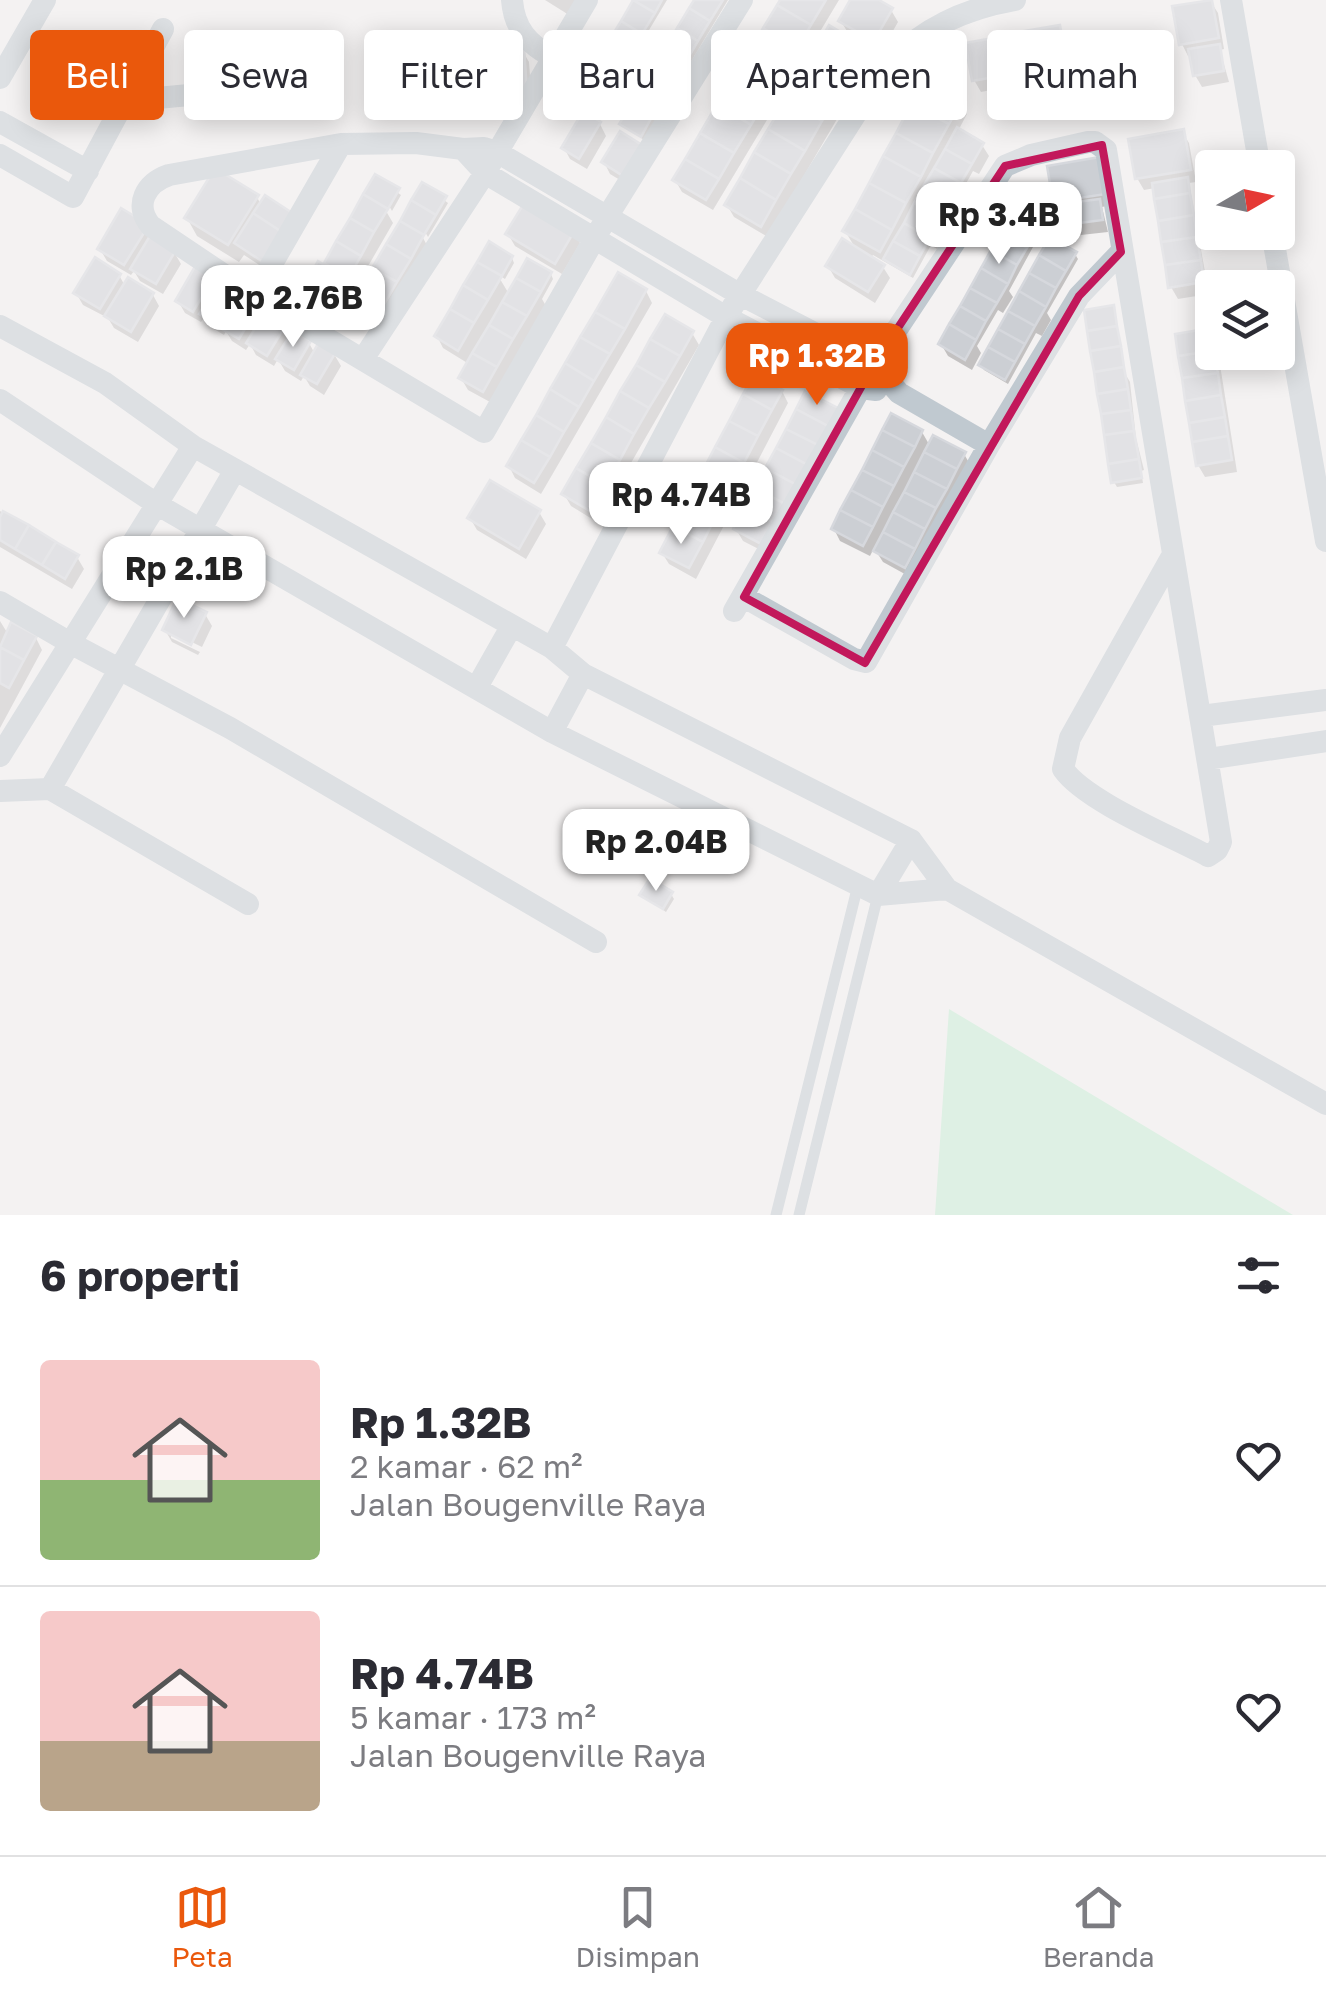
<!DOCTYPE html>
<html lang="id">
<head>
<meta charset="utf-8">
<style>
  :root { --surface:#fff; --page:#f7f7f7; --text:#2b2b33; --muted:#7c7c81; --line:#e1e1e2; --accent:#ea580c }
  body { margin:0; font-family:"Golos Text",sans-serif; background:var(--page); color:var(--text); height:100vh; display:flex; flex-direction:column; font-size:38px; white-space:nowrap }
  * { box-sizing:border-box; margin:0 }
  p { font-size:32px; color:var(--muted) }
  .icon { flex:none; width:55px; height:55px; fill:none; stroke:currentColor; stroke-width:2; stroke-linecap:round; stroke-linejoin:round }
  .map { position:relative; height:1215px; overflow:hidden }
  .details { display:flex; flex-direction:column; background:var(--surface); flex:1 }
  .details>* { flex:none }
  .banner { position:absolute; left:30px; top:30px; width:1268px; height:90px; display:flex; gap:20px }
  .needle { width:65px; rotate:81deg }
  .controls { position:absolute; left:1195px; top:150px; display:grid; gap:20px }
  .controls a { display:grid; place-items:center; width:100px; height:100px; border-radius:10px; background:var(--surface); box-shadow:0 5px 25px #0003; font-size:50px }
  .price { position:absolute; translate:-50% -85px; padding:0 22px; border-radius:20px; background:#fff; color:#222; font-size:32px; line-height:65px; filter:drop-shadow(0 2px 5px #0008) }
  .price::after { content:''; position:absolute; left:50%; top:60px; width:30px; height:22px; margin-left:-15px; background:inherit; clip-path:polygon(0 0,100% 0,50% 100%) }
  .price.active { background:var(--accent); color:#fff }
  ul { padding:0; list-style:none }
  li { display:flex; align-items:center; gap:30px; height:250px; padding:0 40px }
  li+li { border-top:2px solid var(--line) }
  li span { display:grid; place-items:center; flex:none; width:280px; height:200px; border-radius:10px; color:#555 }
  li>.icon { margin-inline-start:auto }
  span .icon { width:120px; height:120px; fill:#fffc; stroke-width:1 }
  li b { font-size:42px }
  h2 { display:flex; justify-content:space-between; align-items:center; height:120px; padding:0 40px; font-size:42px }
  .pill { padding:0 35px; border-radius:10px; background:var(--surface); box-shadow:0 5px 25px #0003; font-size:35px; line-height:90px }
  .pill.active { background:var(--accent); color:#fff }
  .dock { display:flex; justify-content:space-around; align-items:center; height:140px; border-top:2px solid var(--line); background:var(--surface); font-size:28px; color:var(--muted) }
  .dock a { display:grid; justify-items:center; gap:5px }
  .dock .active { color:var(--accent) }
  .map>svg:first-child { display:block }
</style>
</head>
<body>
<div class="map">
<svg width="1326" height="1215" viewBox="0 0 1326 1215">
  <rect width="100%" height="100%" fill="#f4f2f2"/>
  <!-- green -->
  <path fill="#c3eed2" d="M949 1009 1293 1215H935Z"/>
  <!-- shadow -->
  <path fill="#0003" d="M545 0H589L577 20Z
    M637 0H667L600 112 579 96Z
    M697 0H728L644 140 622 124Z
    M783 0H839L713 210 682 192 675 180Z
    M853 0H874L891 10 898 22 881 52 848 33 841 21Z
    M1211 2 1218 13 1224 49 1220 50 1229 82 1202 87 1195 75 1192 55 1188 56 1182 44Z
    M1058 28 1065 40 1072 74 1039 80 1033 68Z
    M998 39 1005 51 1011 86 981 92 974 80Z
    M864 49 871 61 768 237 734 217 727 205Z
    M522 50 529 62 532 104 491 107 484 95Z
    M960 102 967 114 958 131 982 145 989 156 979 174 973 171 944 223 939 221 946 232 937 249 931 245 913 278 873 255 870 259 883 267 890 278 875 303 835 278 828 266 856 249 845 231Z
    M600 124 606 136 587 169 570 159 564 148Z
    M1182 132 1189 143 1196 182 1189 183 1209 294 1178 299 1171 287 1155 188 1144 190 1137 178Z
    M621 134 630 186 610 174 604 162Z
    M1106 172 1111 205 1102 207 1108 232 1072 236 1055 201Z
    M376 178 401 195 392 211 384 197 379 199 393 223 356 287 360 294 423 185 448 203 428 237 420 223 416 225 429 249 388 320 366 307 362 299 350 320 313 298 306 286 318 265 332 273 326 263Z
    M257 197 261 205 270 272 244 255 239 262 197 236 187 218Z
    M1047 211 1054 223 1045 239 1039 236 1009 291 1013 297 1003 313 998 310 977 346 981 353 972 370 948 356 941 344Z
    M122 212 174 252 181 264 163 294 140 281 134 271 131 275 107 261 100 249Z
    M574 232 580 243 562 274 515 246 508 234Z
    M1075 254 1078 259 1047 313 1051 320 1042 336 1036 333 1008 384 984 370 981 365Z
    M512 258 514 263 505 279 497 274 509 294 551 274 553 279 542 299 546 306 490 402 468 390 461 378 469 364 443 348 437 336Z
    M198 266 258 306 263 314 284 326 291 338 309 343 315 354H334L341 366 324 395 310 386 304 376 301 381 285 371 278 359 274 366 256 355 250 344 246 350 232 341 226 331 224 335 209 326 204 318 201 322 185 313 178 301Z
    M119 275 125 286 153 295 159 306 138 342 114 328 108 318 83 305 76 293Z
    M646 291 652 303 541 494 515 478 509 466Z
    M1113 308 1124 361 1120 355 1116 358 1130 382 1136 438 1144 470 1141 471 1143 483 1117 487 1114 482Z
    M1210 331 1212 352H1218L1237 472 1205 477 1198 465Z
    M692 333 699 345 597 522 571 506 564 494Z
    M782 391 788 403 696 579 669 564 662 553Z
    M806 394 772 556 743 541 736 529Z
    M922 432 930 446 964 454 971 466 912 578 883 562 874 548 870 556 840 541 834 529Z
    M0 511 77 557 84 569 72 589 0 547Z
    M539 512 546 524 526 559 477 530 470 518Z
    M205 614 212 626 202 647 171 632V638L200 652 198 655 172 642 165 630Z
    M0 621 8 634 36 638 42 650 0 728Z
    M671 894 674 899 666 912 642 895Z"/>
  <!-- building -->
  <path fill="#cccfd4" stroke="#d6d8dd" stroke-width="2.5" d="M633 0 655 13 642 34 621 21Z
    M633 0H662L655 13Z
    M694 0H723L710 21 689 8Z
    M780 0H826L811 25 777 5Z
    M850 0H879L893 8 874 41 838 21Z
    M1212 0 1219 38 1179 45 1172 6Z
    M777 5 811 25 797 49 763 28Z
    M689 8 710 21 698 41 677 28Z
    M621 21 642 34 631 52 610 39Z
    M829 25 866 47 852 71 815 49Z
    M1060 25 1067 63 1030 69 1024 31Z
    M677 28 698 41 687 60 666 47Z
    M763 28 797 49 781 74 748 54Z
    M999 37 1006 75 972 81 965 43Z
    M610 39 631 52 621 69 600 56Z
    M1220 44 1224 71 1193 76 1188 49Z
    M524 47 527 92 481 95 478 50Z
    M666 47 687 60 671 86 650 73Z
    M815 49 852 71 836 98 799 76Z
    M748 54 781 74 766 100 732 79Z
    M600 56 621 69 609 89 588 76Z
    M650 73 671 86 654 113 634 100Z
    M588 76 609 89 597 108 576 96Z
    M799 76 836 98 822 121 786 99Z
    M732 79 766 100 751 125 717 104Z
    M924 80 962 101 949 124 911 104Z
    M786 99 822 121 805 151 768 129Z
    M634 100 654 113 641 137 619 124Z
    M717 104 751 125 734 153 700 133Z
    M911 104 949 124 933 153 896 133Z
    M583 111 601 122 579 159 561 148Z
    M957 127 984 143 972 164 945 149Z
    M768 129 805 151 791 174 754 152Z
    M1184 129 1191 170 1135 179 1128 139Z
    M620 131 642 145 623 176 601 162Z
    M700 133 734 153 719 179 685 159Z
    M896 133 933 153 921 177 883 156Z
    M945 149 972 164 961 183 934 168Z
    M754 152 791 174 776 200 740 178Z
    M883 156 921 177 906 203 869 183Z
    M1100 157 1106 194 1053 202 1047 166Z
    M685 159 719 179 706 200 672 180Z
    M215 168 259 195 228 245 184 218Z
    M934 168 961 183 951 200 924 185Z
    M375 174 400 188 388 209 363 194Z
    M1188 177 1190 193 1154 199 1152 183Z
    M740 178 776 200 761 227 724 205Z
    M422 182 447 196 436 215 411 200Z
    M869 183 906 203 892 230 855 209Z
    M924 185 951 200 941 219 914 203Z
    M1190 193 1194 215 1158 221 1154 199Z
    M363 194 388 209 374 232 350 218Z
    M1022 194 1049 210 1038 229 1011 214Z
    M265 195 294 214 282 232 253 213Z
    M1100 199 1103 220 1063 225 1060 204Z
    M411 200 436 215 424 235 400 221Z
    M526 200 575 230 555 264 505 234Z
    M914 203 941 219 930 238 904 223Z
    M121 208 149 225 124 265 97 249Z
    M855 209 892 230 880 252 842 231Z
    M253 213 282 232 263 262 234 243Z
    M1011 214 1038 229 1027 248 1001 232Z
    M1194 215 1197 237 1161 242 1158 221Z
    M350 218 374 232 361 256 336 241Z
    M400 221 424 235 411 259 386 244Z
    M904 223 930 238 920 256 893 241Z
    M1001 232 1027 248 1017 265 991 250Z
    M151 234 176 250 156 284 130 269Z
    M1050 237 1077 252 1066 271 1039 255Z
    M1197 237 1201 260 1165 265 1161 242Z
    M842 238 885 265 868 292 825 266Z
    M336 241 361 256 349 277 324 263Z
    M489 241 513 256 502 276 477 262Z
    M893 241 920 256 910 275 883 259Z
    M386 244 411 259 397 282 372 268Z
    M991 250 1017 265 1008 284 981 268Z
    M1039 255 1066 271 1056 288 1029 273Z
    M95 257 121 274 100 309 73 293Z
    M527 258 552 272 541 292 516 278Z
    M1201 260 1204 282 1168 288 1165 265Z
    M318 261 357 285 343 309 304 286Z
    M477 262 502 276 488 300 463 285Z
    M197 263 216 274 193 312 175 301Z
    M372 268 397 282 381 310 356 295Z
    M981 268 1008 284 997 303 970 288Z
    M618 272 647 289 625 329 595 312Z
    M1029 273 1056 288 1046 307 1019 291Z
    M128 277 154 293 131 332 104 316Z
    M516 278 541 292 527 316 502 302Z
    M220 279 238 289 217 325 199 314Z
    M463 285 488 300 474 323 450 309Z
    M970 288 997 303 986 321 960 306Z
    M1019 291 1046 307 1035 326 1008 311Z
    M243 293 260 304 239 339 222 329Z
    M502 302 527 316 513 339 489 325Z
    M1114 305 1117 326 1087 331 1084 310Z
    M960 306 986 321 976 340 949 324Z
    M450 309 474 323 458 351 434 336Z
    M1008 311 1035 326 1025 344 998 329Z
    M265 312 286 325 267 356 246 343Z
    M595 312 625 329 610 354 580 337Z
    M665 314 694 331 680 356 650 339Z
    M949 324 976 340 965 360 938 344Z
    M489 325 513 339 497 367 472 353Z
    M1117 326 1121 346 1090 351 1087 331Z
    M1211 328 1212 351 1178 356 1175 334Z
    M998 329 1025 344 1015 362 988 347Z
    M293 330 311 341 294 370 275 359Z
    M580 337 610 354 594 381 565 363Z
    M650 339 680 356 665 382 636 365Z
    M319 342 336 352 317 384 300 375Z
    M1121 346 1124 367 1094 372 1090 351Z
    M988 347 1015 362 1005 380 978 365Z
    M1212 351 1218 373 1182 378 1178 356Z
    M472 353 497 367 483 392 458 378Z
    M565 363 594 381 579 407 550 389Z
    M636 365 665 382 649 408 620 391Z
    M1124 367 1128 389 1097 394 1094 372Z
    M1218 373 1221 395 1185 401 1182 378Z
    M754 374 783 390 772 410 743 394Z
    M550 389 579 407 564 432 536 415Z
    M1128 389 1131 410 1101 414 1097 394Z
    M620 391 649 408 634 434 606 417Z
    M805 391 838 408 828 426 796 409Z
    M743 394 772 410 758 436 729 421Z
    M1221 395 1225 417 1189 423 1185 401Z
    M796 409 828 426 818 445 786 429Z
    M1131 410 1134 431 1104 435 1101 414Z
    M891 413 923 430 915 447 882 430Z
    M536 415 564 432 550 457 521 440Z
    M606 417 634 434 620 460 591 443Z
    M1225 417 1228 436 1192 442 1189 423Z
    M729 421 758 436 744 463 715 447Z
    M786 429 818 445 808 465 776 448Z
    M882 430 915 447 904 467 872 450Z
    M1134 431 1139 459 1108 464 1104 435Z
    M933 435 966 452 957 469 924 452Z
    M1228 436 1232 460 1196 466 1192 442Z
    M521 440 550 457 534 483 506 466Z
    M591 443 620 460 605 485 576 468Z
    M715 447 744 463 730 490 701 474Z
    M776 448 808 465 797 485 765 468Z
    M872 450 904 467 894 486 862 470Z
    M924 452 957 469 947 489 914 472Z
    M1139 459 1142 478 1111 483 1108 464Z
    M576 468 605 485 590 511 561 494Z
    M765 468 797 485 787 505 755 488Z
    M862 470 894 486 883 507 851 490Z
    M914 472 947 489 936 508 904 492Z
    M701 474 730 490 716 516 687 500Z
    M490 480 541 510 519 549 467 518Z
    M755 488 787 505 777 524 744 507Z
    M851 490 883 507 873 527 840 510Z
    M904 492 936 508 925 529 893 512Z
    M687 500 716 516 703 542 673 526Z
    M744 507 777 524 765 546 733 529Z
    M840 510 873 527 863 546 831 529Z
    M3 511 29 525 15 549 0 540V517Z
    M893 512 925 529 915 549 883 532Z
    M29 525 56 542 42 565 15 549Z
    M673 526 703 542 689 568 659 553Z
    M883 532 915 549 905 568 873 551Z
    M56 542 79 555 65 579 42 565Z
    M177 598 207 612 191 645 162 630Z
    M11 622 37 636 24 660 0 647Z
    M0 647 24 660 9 688 0 683Z
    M650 878 673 892 663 909 639 895Z"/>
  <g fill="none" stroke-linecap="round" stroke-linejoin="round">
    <!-- lane -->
    <path stroke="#c0c9d0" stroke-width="11" d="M776 1215 858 885
      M799 1215 878 895"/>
    <!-- street -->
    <path stroke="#c0c9d0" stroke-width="22" d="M512 0C514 28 528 45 553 57
      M742 0 607 217 484 432 254 295 151 226C133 205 146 183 169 175L341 144 416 143 463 149 484 148 497 152 739 294 874 364 899 393 989 445
      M1231 0 1260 168
      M0 78 45 0
      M125 101 232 91
      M0 122 88 171
      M463 149 485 173 726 317 861 388 876 390
      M0 155 73 197 163 29
      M1272 232 1326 541
      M254 295 341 144
      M0 326 105 383 193 446 552 648 583 674 911 840 947 889 1326 1104
      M363 359 485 173 587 0
      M0 400 158 505 552 732 878 895 947 889
      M744 597 854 659 866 662 989 445 1079 296 1121 252
      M0 602 72 644 230 728 596 942
      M734 611 874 364 1005 166 1031 155 1088 142H1095L1106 150 1221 842 1217 850 1208 856C1171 836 1085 801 1063 769L1070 738 1171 558
      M552 648 726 317 887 65C923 28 964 9 1015 0
      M477 687 511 627
      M1201 716 1326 700
      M552 732 583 674
      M0 756 193 446
      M1208 759 1326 741
      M50 789 235 470
      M0 791 50 789 248 904
      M878 895 911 840"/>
  </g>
  <!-- marked area -->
  <path d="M0 0H1326V1215H0ZM1102 145 1121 252 1079 296 865 663 744 597 874 364 1005 166Z" fill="#f4f2f2" fill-opacity=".55" fill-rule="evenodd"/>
  <path fill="none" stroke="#c2185b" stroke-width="8" stroke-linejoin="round" d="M1102 145 1121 252 1079 296 865 663 744 597 874 364 1005 166Z"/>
</svg>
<div class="controls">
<a><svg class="needle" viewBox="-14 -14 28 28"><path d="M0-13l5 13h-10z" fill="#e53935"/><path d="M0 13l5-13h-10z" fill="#7c7c81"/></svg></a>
<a><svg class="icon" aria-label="layers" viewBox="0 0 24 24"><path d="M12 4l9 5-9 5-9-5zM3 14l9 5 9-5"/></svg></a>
</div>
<b class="price" style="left:999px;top:267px">Rp 3.4B</b>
<b class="price" style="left:293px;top:350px">Rp 2.76B</b>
<b class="price active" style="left:817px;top:408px">Rp 1.32B</b>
<b class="price" style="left:681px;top:547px">Rp 4.74B</b>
<b class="price" style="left:184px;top:621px">Rp 2.1B</b>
<b class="price" style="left:656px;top:894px">Rp 2.04B</b>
<div class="banner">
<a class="pill active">Beli</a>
<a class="pill">Sewa</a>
<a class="pill">Filter</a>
<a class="pill">Baru</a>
<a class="pill">Apartemen</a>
<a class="pill">Rumah</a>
</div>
</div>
<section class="details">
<h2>6 properti<svg class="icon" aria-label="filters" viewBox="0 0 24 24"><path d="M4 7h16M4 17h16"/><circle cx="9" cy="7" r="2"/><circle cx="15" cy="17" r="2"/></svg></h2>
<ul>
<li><span style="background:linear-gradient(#f6c9c9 60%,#8fb573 0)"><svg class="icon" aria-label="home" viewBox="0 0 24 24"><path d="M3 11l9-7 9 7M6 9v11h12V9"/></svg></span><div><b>Rp 1.32B</b><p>2 kamar · 62 m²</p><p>Jalan Bougenville Raya</p></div><svg class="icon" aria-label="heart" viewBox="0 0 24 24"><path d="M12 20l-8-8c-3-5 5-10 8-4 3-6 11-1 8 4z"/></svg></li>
<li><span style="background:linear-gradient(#f6c9c9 65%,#b9a48a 0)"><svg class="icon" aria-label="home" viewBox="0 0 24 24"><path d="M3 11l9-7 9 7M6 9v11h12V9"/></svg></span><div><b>Rp 4.74B</b><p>5 kamar · 173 m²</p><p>Jalan Bougenville Raya</p></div><svg class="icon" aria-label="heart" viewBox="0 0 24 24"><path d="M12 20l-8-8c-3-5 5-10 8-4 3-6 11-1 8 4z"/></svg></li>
</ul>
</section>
<nav class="dock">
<a class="active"><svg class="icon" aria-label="map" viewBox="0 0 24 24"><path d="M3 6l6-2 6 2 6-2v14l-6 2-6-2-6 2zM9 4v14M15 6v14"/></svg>Peta</a>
<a><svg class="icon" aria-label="saved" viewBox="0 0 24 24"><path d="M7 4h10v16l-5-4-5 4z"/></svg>Disimpan</a>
<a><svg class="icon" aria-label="home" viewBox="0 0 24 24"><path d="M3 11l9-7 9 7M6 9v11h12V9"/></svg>Beranda</a>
</nav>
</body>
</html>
